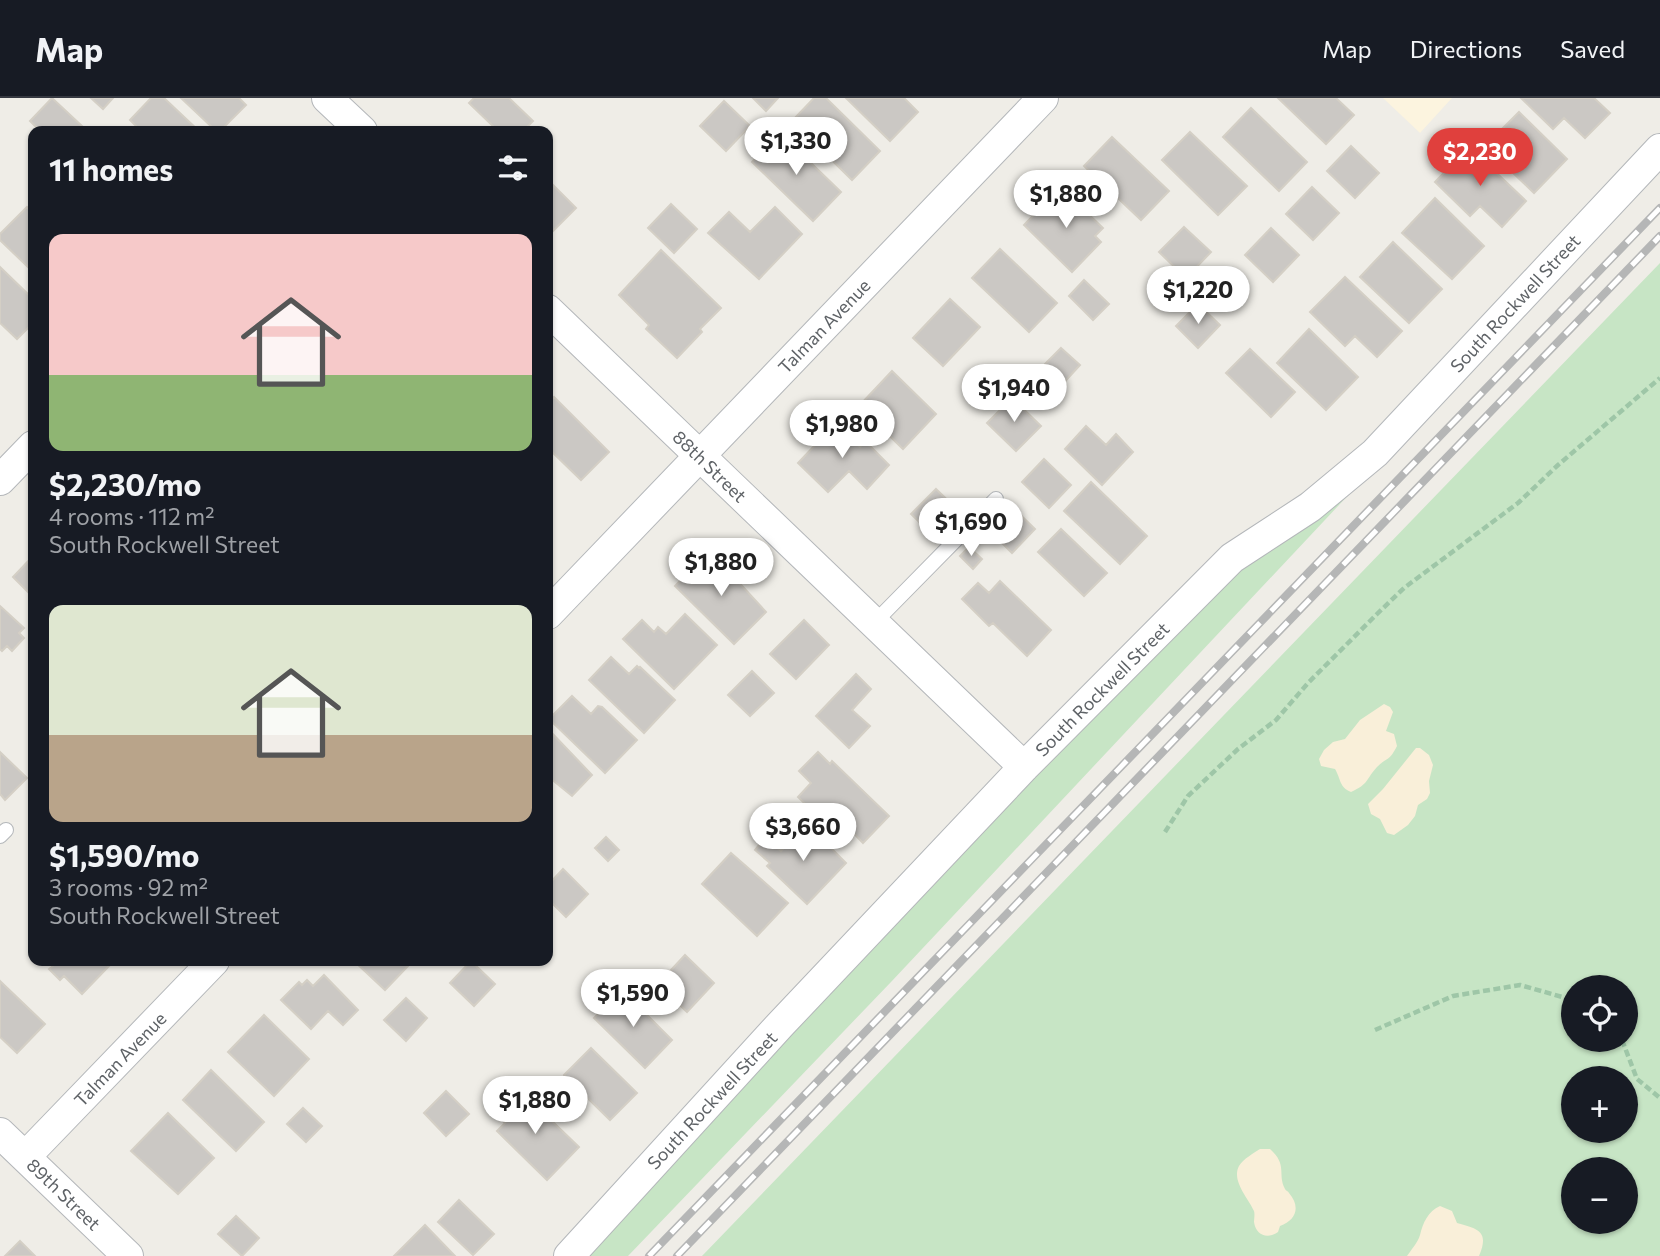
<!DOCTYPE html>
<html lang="en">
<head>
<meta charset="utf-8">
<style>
  :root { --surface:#171b24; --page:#20242c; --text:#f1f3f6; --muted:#9ea1a6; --line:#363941; --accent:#e0403d }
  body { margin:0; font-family:Commissioner,sans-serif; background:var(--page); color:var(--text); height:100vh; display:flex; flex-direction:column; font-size:26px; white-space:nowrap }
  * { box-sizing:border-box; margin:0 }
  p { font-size:23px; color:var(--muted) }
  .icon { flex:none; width:38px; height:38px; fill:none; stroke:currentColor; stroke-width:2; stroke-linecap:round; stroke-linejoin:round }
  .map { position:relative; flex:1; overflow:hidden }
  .sheet { position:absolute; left:28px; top:28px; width:525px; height:840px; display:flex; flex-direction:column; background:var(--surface); border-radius:14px; box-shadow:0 2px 5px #0004 }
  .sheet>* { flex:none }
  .fabs { position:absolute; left:1561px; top:877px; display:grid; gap:14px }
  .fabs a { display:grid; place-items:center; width:77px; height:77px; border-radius:50%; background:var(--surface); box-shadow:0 2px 5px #0004; font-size:35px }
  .price { position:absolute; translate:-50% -60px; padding:0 16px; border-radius:24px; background:#fff; color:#222; font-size:23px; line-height:46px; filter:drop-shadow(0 2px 4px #0008) }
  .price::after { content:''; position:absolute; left:50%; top:42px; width:21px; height:16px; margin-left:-10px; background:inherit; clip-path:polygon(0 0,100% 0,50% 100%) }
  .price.current { background:var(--accent); color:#fff }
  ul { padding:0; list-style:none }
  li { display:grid; align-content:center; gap:14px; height:371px; padding:0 21px }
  li span { display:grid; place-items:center; height:217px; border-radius:14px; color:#555 }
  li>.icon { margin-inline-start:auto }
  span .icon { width:126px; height:126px; fill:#fffc; stroke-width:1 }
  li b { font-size:30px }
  h2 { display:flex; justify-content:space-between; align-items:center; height:84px; padding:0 21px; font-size:30px }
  header { display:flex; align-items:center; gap:42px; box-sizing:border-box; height:98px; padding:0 35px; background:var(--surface); border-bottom:2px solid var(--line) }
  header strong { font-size:33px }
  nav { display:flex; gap:38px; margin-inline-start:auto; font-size:24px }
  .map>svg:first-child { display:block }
</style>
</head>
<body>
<header>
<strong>Map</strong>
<nav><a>Map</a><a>Directions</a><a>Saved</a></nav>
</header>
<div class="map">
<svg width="1660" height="1158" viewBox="0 0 1660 1158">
  <rect width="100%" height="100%" fill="#efede7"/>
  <!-- commercial -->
  <path fill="#fcf4df" d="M1383 0H1452L1420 35Z"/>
  <!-- green -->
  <path fill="#c7e5c5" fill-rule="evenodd" d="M1660 165V1158H702ZM1573 889H1626V942H1573ZM1573 980H1626V1032H1573ZM1573 1071H1626V1124H1573Z
    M1370 374 891 884 628 1158H587L697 1036 951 769 1035 674 1243 466Z"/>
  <!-- sand -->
  <path fill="#f9efd9" d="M1384 606 1390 609 1393 614 1386 633 1394 636 1397 648C1389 664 1387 659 1377 669 1366 681 1369 686 1351 694 1339 689 1341 681 1335 671L1321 668 1319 661 1324 652 1333 644 1345 641 1360 622Z
    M1416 650H1420L1429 657 1433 667 1429 683 1430 695 1427 701 1418 707 1415 718 1408 727 1394 737 1387 735 1380 721 1371 716 1368 706 1383 691Z
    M1260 1051H1270C1288 1067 1277 1076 1285 1091 1286 1093 1288 1093 1289 1095 1301 1109 1296 1122 1280 1128L1278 1134C1268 1141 1256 1138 1254 1124 1254 1122 1255 1116 1254 1113 1249 1101 1231 1083 1239 1068 1243 1061 1254 1055 1260 1051Z
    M1440 1108 1452 1113 1457 1125C1477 1131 1490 1132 1479 1158H1407C1411 1152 1418 1144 1420 1137 1423 1125 1428 1113 1440 1108Z"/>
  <!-- building -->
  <path fill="#cbc8c4" stroke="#d4cfc5" stroke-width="2" d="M52 0 82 28 77 33H40L30 23Z
    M91 0H113L103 11Z
    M151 0H164L199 33H141L130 22Z
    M181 0H239L246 7 220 33H216Z
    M474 0H509L533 23 523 33H498L469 5Z
    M753 0H778L766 13Z
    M814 0H826L880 53 852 82 792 23Z
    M846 0H904L918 14 890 43Z
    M1278 0H1336L1354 17 1326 46Z
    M1521 0H1594L1610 15 1585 40 1564 20 1553 31Z
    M724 3 750 28 726 53 700 28Z
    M1251 10 1307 64 1279 93 1223 39Z
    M1519 14 1567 61 1534 95 1485 48Z
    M1190 34 1247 88 1218 117 1162 62Z
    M780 35 841 94 813 123 752 64Z
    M1112 39 1169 93 1141 122 1084 68Z
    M1351 48 1379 75 1355 100 1327 73Z
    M1469 49 1526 103 1502 129 1480 108 1470 118 1435 84Z
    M551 85 576 110 550 136 548 134V88Z
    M1312 89 1339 115 1313 142 1286 116Z
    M1064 93 1103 130 1095 138 1101 144 1072 174 1024 127 1053 97 1056 100Z
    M1435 100 1484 148 1452 181 1402 135Z
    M671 106 697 131 674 155 648 130Z
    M27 109 33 115V174L0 142V136Z
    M775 109 802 136 759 181 708 135 729 114 750 134Z
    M1184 129 1211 154 1186 180 1159 154Z
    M1271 130 1299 157 1273 184 1245 157Z
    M1393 144 1442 191 1409 225 1360 179Z
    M1000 151 1057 205 1029 234 972 180Z
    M661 152 721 210 700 231 702 234 677 260 646 231 649 227 619 197Z
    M0 169 33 201V225L17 241 0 225Z
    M1345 179 1402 233 1377 259 1355 238 1345 248 1310 214Z
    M1084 182 1109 206 1093 222 1069 198Z
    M950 201 980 229 943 268 913 240Z
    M1198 206 1220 227 1198 250 1176 228Z
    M1309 231 1358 279 1326 312 1277 265Z
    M1061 250 1080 267 1058 291 1039 272Z
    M1250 251 1295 294 1271 319 1226 275Z
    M892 273 936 316 903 351 859 308Z
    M554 299 609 354 581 382 548 350V305Z
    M1012 300 1041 328 1016 353 987 325Z
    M836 325 860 349 865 343 889 367 867 391 849 373 828 394 798 365Z
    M1086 328 1106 347 1116 336 1133 354 1102 387 1065 351Z
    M1044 361 1071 387 1049 410 1022 384Z
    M1091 384 1147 438 1120 466 1064 413Z
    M936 391 959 413 934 438 911 416Z
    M1010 407 1035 431 1012 455 987 430Z
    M1061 431 1107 475 1084 498 1038 454Z
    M969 449 982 461 973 471 960 458Z
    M707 456 719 468 722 466 766 514 734 546 675 488Z
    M33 458V499L13 479Z
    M1000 483 1051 532 1027 558 993 525 989 528 962 501 978 485 989 495Z
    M0 508 24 530 19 535 24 540 12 553 7 548 2 553 0 551Z
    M685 516 717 547 674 591 623 541 642 522 654 534 658 529 666 536Z
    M804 522 829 547 796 581 770 556Z
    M611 559 629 576 637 568 639 570 640 569 675 602 644 635 589 582Z
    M752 573 774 595 750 618 728 597Z
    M856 576 871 591 852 612 870 628 849 650 816 618Z
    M572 598 591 616 598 608 602 609 637 642 605 675 549 621Z
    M548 631 592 677 572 698 550 680 548 682Z
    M0 654 27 680 5 702 0 696Z
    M818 654 830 666 832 663 889 718 863 745 842 723 833 733 798 699 811 685 799 673Z
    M807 726 846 765 807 806 767 768 770 765 755 752 766 739 781 753Z
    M606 739 619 752 608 763 595 750Z
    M731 755 788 805 757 838 702 786Z
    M563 771 588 796 566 819 548 801V787Z
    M685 857 714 885 687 914 658 886Z
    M48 863H103L109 868 82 896 64 878 60 882 49 871 53 868Z
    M354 863H408L411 865 385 892Z
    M471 863 495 886 474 908 450 885Z
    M324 877 358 912 343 927 328 913 311 931 281 902 299 884 302 887 307 882 313 888Z
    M0 883 45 926 17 955 0 939Z
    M622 892 672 942 645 970 594 920Z
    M406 900 427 920 406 943 384 922Z
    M264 917 309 961 274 998 228 954Z
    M591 950 637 995 610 1022 564 977Z
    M211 972 264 1024 236 1053 183 1002Z
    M446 993 469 1016 446 1038 424 1015Z
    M505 999 519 1011 529 1001 579 1049 547 1082 497 1033 505 1025 491 1013Z
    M303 1010 322 1028 306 1044 287 1026Z
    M168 1015 214 1060 178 1096 131 1053Z
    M459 1102 494 1136 473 1157 438 1124Z
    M236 1118 259 1140 242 1158 218 1136Z
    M425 1127 455 1158H394Z
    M20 1143 35 1158H5Z"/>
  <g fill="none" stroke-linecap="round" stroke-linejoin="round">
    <defs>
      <path id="service" d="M874 525 996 401
        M0 738 6 732"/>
      <path id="minor" d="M327 0 362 33
        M548 212 1024 669
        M0 382 33 348
        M548 516 1043 0
        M0 1035 128 1158
        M25 1059 214 863
        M569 1158 780 927 1024 669 1232 460 1310 409 1375 355 1660 51"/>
    </defs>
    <!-- service casing -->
    <use href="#service" stroke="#b4b7ba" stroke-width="16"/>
    <!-- minor casing -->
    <use href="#minor" stroke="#b4b7ba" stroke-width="32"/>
    <!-- path -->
    <path stroke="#9ec6a7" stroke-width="4.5" stroke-dasharray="7 3.5" stroke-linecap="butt" d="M1165 734 1188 698 1238 651 1276 622 1308 585 1377 516 1404 490 1518 405 1558 367 1660 280
      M1375 932 1453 898 1520 887 1573 902
      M1622 942 1637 981 1660 1000"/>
    <!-- service -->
    <use href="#service" stroke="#fff" stroke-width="14"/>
    <!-- minor -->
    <use href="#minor" stroke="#fff" stroke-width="30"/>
    <defs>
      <path id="rail" d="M649 1158 1660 110
        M677 1158 1660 138"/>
    </defs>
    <!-- rail casing -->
    <use href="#rail" stroke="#b5b6b6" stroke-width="8"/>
    <!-- rail -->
    <use href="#rail" stroke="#fff" stroke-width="5" stroke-dasharray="16" stroke-linecap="butt"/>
  </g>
  <g text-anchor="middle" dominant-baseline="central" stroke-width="5" stroke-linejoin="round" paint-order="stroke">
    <!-- street labels -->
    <g font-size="18" fill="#5e6266" stroke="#fff">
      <text transform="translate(1515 205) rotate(-47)">South Rockwell Street</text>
      <text transform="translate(824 228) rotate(-46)">Talman Avenue</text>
      <text transform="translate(710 368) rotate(44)">88th Street</text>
      <text transform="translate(1102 591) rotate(-45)">South Rockwell Street</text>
      <text transform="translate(120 961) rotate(-46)">Talman Avenue</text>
      <text transform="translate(712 1002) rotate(-47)">South Rockwell Street</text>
      <text transform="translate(64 1096) rotate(44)">89th Street</text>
    </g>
  </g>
</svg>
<div class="fabs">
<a><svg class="icon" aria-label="locate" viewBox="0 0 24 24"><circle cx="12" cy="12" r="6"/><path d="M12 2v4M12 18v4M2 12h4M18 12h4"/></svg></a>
<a>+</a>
<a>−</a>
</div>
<b class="price" style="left:796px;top:79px">$1,330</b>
<b class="price current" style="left:1480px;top:90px">$2,230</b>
<b class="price" style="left:1066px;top:132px">$1,880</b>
<b class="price" style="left:1198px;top:228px">$1,220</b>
<b class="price" style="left:1014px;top:326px">$1,940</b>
<b class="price" style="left:842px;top:362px">$1,980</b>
<b class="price" style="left:971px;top:460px">$1,690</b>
<b class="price" style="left:721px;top:500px">$1,880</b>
<b class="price" style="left:803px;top:765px">$3,660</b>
<b class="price" style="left:633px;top:931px">$1,590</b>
<b class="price" style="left:535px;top:1038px">$1,880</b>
<section class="sheet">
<h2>11 homes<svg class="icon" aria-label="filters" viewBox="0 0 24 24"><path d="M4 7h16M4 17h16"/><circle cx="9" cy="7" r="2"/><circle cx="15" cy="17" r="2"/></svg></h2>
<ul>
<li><span style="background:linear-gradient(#f6c9c9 65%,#8fb573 0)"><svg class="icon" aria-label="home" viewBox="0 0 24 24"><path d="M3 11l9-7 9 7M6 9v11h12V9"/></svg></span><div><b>$2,230/mo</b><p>4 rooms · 112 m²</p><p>South Rockwell Street</p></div></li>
<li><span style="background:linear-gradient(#dfe7d0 60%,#b9a48a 0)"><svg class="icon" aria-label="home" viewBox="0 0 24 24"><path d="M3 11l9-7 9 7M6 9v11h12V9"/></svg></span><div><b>$1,590/mo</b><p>3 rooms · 92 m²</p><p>South Rockwell Street</p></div></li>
</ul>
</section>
</div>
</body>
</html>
